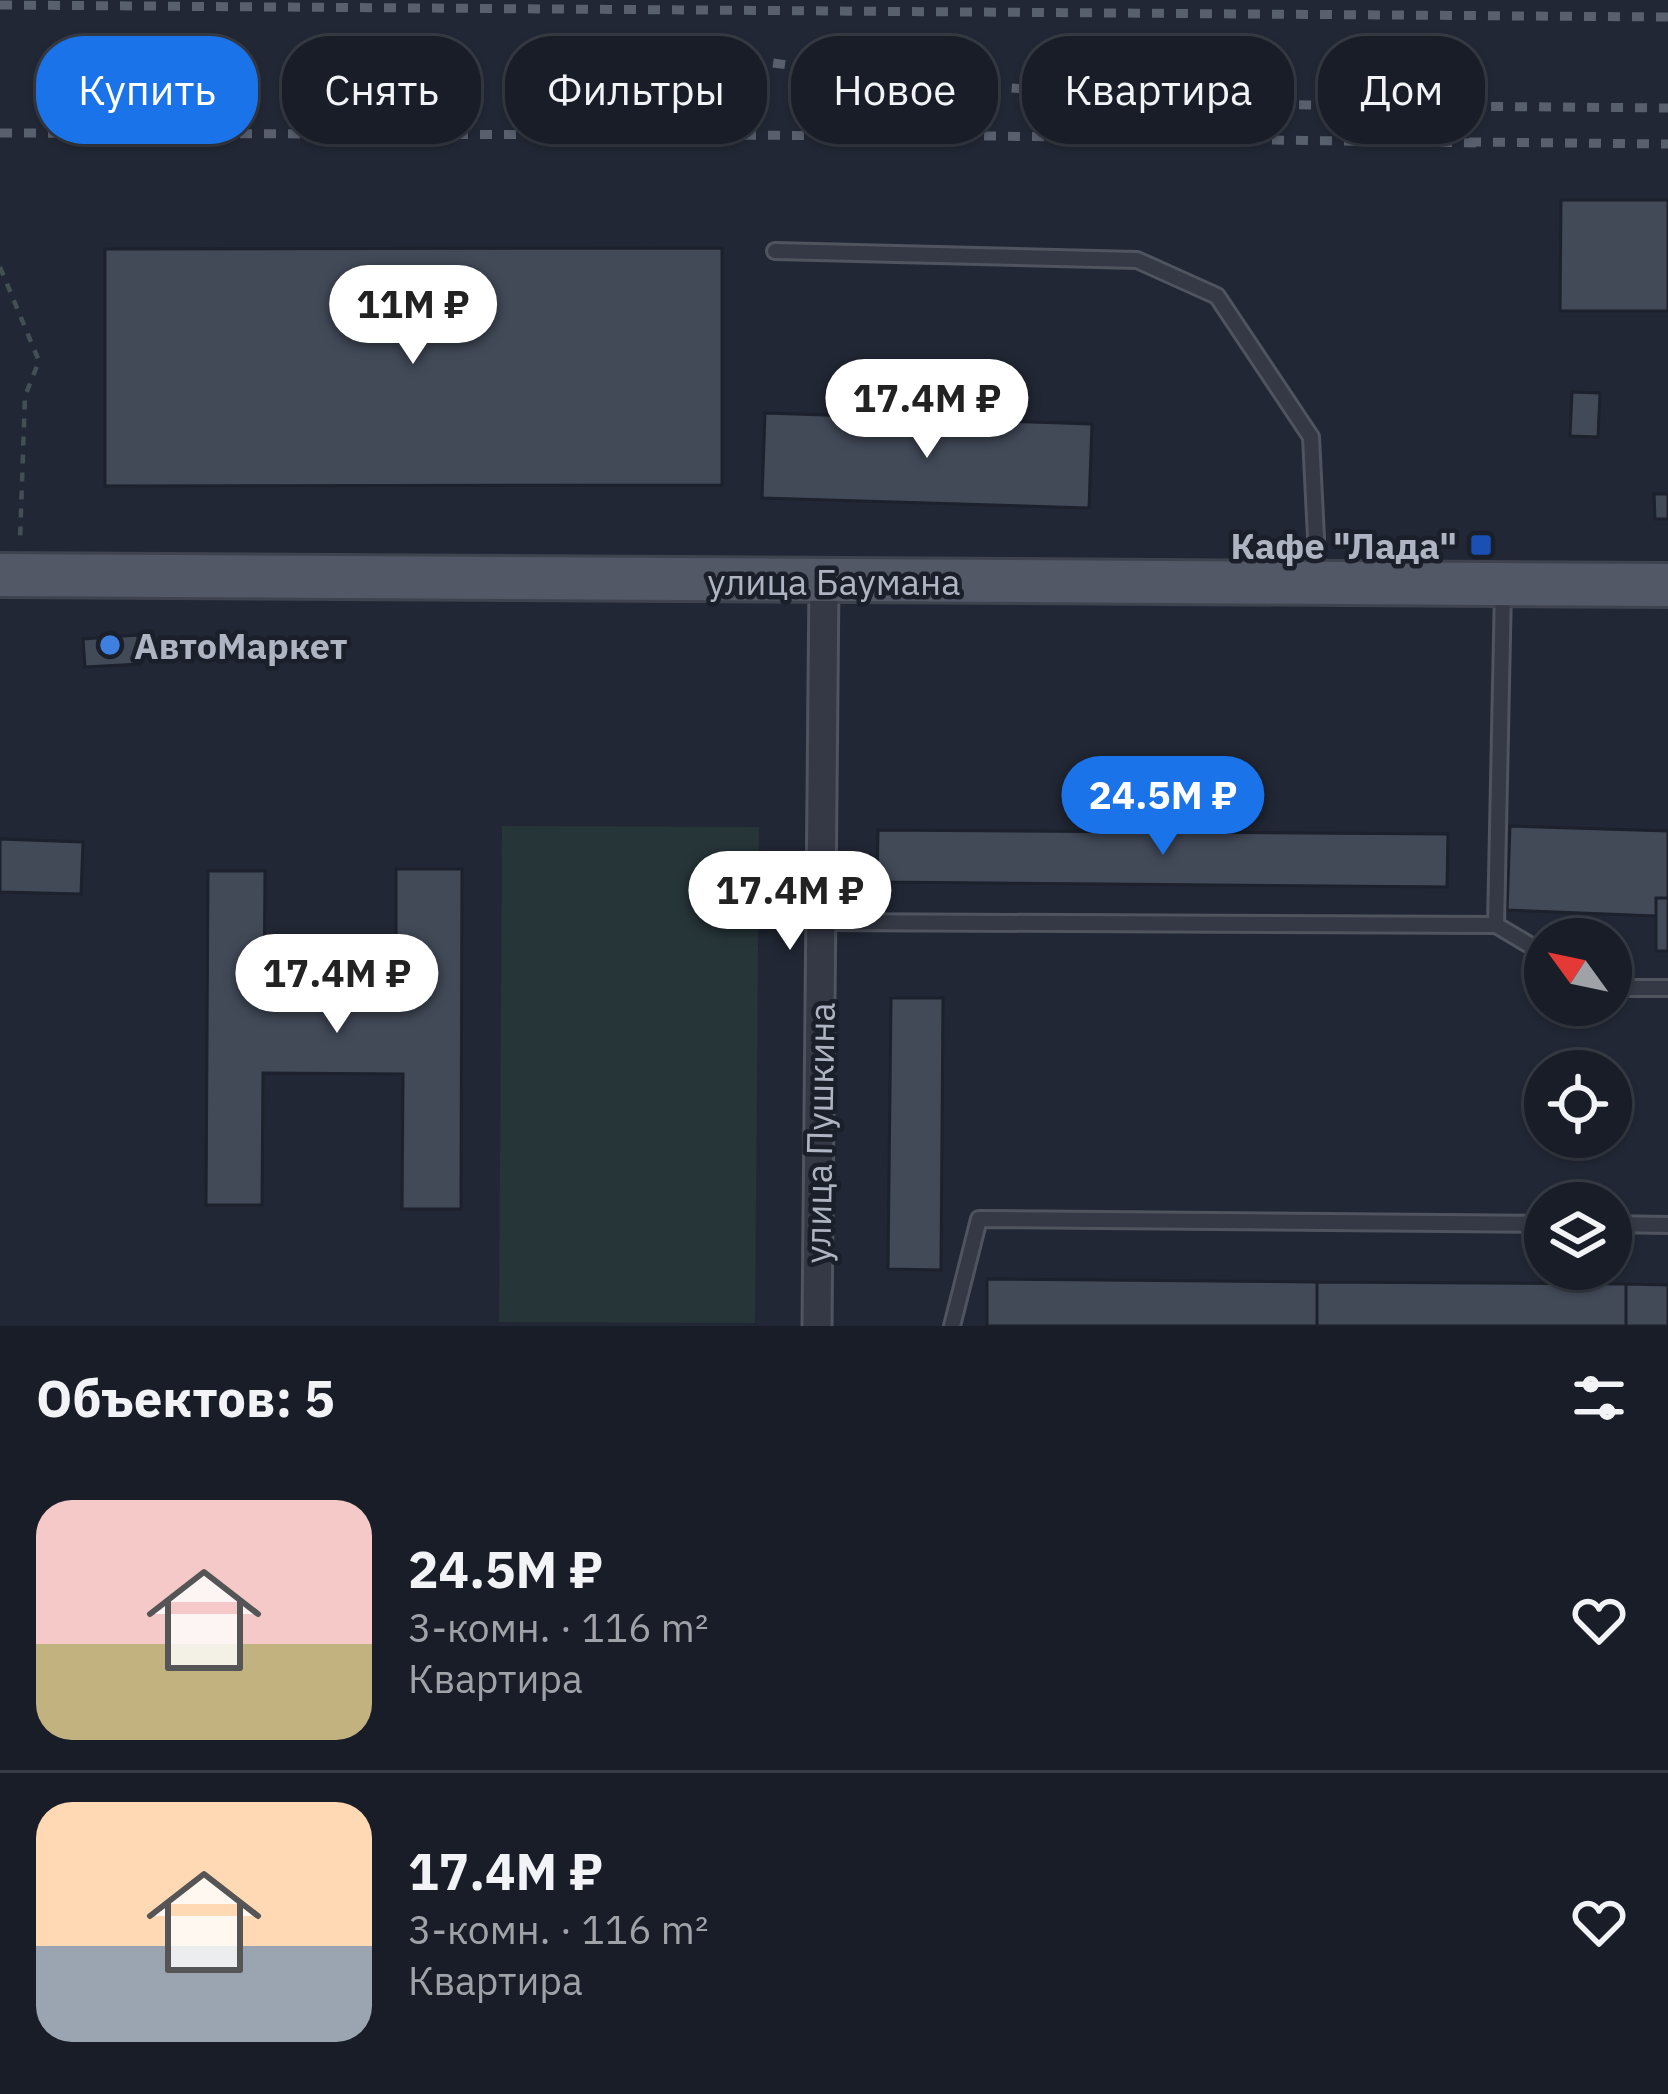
<!DOCTYPE html>
<html lang="ru">
<head>
<meta charset="utf-8">
<style>
  :root { --surface:#191d27; --page:#262a33; --text:#f1f3f6; --muted:#9fa2a7; --line:#373b44; --accent:#1a73e8 }
  body { margin:0; font-family:"IBM Plex Sans",sans-serif; background:var(--page); color:var(--text); height:100vh; display:flex; flex-direction:column; font-size:45px; white-space:nowrap }
  * { box-sizing:border-box; margin:0 }
  p { font-size:39px; color:var(--muted) }
  .icon { flex:none; width:66px; height:66px; fill:none; stroke:currentColor; stroke-width:2; stroke-linecap:round; stroke-linejoin:round }
  .map { position:relative; height:1326px; overflow:hidden }
  .sheet { display:flex; flex-direction:column; background:var(--surface); flex:1 }
  .sheet>* { flex:none }
  .banner { position:absolute; left:36px; top:36px; width:1596px; height:108px; display:flex; gap:24px }
  .needle { width:78px; rotate:303deg }
  .controls { position:absolute; left:1524px; top:918px; display:grid; gap:24px }
  .controls a { display:grid; place-items:center; width:108px; height:108px; border-radius:50%; background:var(--surface); box-shadow:0 3px 9px #0004,0 0 0 3px var(--line); font-size:60px }
  .price { position:absolute; translate:-50% -102px; padding:0 27px; border-radius:42px; background:#fff; color:#222; font-size:39px; line-height:78px; filter:drop-shadow(0 3px 6px #0008) }
  .price::after { content:''; position:absolute; left:50%; top:72px; width:36px; height:27px; margin-left:-18px; background:inherit; clip-path:polygon(0 0,100% 0,50% 100%) }
  .price.on { background:var(--accent); color:#fff }
  ul { padding:0; list-style:none }
  li { display:flex; align-items:center; gap:36px; height:300px; padding:0 36px }
  li+li { border-top:3px solid var(--line) }
  li span { display:grid; place-items:center; flex:none; width:336px; height:240px; border-radius:36px; color:#555 }
  li>.icon { margin-inline-start:auto }
  span .icon { width:144px; height:144px; fill:#fffc; stroke-width:1 }
  li b { font-size:51px }
  h2 { display:flex; justify-content:space-between; align-items:center; height:144px; padding:0 36px; font-size:51px }
  .tag { padding:0 42px; border-radius:48px; background:var(--surface); box-shadow:0 3px 9px #0004,0 0 0 3px var(--line); font-size:42px; line-height:108px }
  .tag.on { background:var(--accent); color:#fff }
  .map>svg:first-child { display:block }
</style>
</head>
<body>
<div class="map">
<svg width="1668" height="1326" viewBox="0 0 1668 1326">
  <rect width="100%" height="100%" fill="#212734"/>
  <!-- green -->
  <path fill="#263538" d="M502 826 759 827 755 1323 499 1322Z"/>
  <!-- building -->
  <path fill="#424a58" stroke="#1c212b" stroke-width="3" d="M1561 200H1668V311H1560Z
    M722 248V485L105 486V249Z
    M1572 392 1600 393 1598 437 1570 436Z
    M765 413 1092 424 1089 508 762 498Z
    M1654 494H1668V519H1655Z
    M138 635 140 664 85 667 83 639Z
    M1510 826 1668 831V898H1656V916L1507 910Z
    M878 830 1448 834 1447 887 877 882Z
    M0 839 83 842 81 894 0 892Z
    M396 869H462L461 1209H402L403 1074 263 1073 262 1205H206L208 871H265L264 1005H396Z
    M1656 898H1668V951H1656Z
    M891 998H943L941 1270 888 1269Z
    M987 1279 1317 1282V1326H987Z
    M1317 1282 1626 1284V1326H1317Z
    M1626 1284 1668 1285V1326H1626Z"/>
  <g fill="none" stroke-linecap="round" stroke-linejoin="round">
    <defs>
      <path id="lane" d="M775 251 1137 260 1217 296 1311 437 1318 578
        M1503 589 1496 925 1545 954
        M821 922 1496 925
        M1611 988H1668
        M1611 1224 1668 1225
        M952 1326 979 1219 1545 1224"/>
      <path id="street" d="M817 1326 824 581"/>
      <path id="primary" d="M0 575 1668 585"/>
    </defs>
    <!-- lane casing -->
    <use href="#lane" stroke="#4f545f" stroke-width="20"/>
    <!-- street casing -->
    <use href="#street" stroke="#4f545f" stroke-width="33"/>
    <!-- primary casing -->
    <use href="#primary" stroke="#3e434e" stroke-width="48"/>
    <!-- path -->
    <path stroke="#425054" stroke-width="4.5" stroke-dasharray="9 9" stroke-linecap="butt" d="M0 267 39 361 25 396 20 540"/>
    <!-- lane -->
    <use href="#lane" stroke="#343945" stroke-width="14"/>
    <!-- street -->
    <use href="#street" stroke="#343945" stroke-width="27"/>
    <!-- primary -->
    <use href="#primary" stroke="#525865" stroke-width="42"/>
    <!-- rail -->
    <path stroke="#585f6d" stroke-width="9" stroke-dasharray="12 12" stroke-linecap="butt" d="M0 5 1668 17
      M678 50 876 77 1210 104 1668 108
      M0 133 988 136 1483 143
      M1469 142 1668 144"/>
  </g>
  <!-- markers -->
  <rect fill="#1a4fb4" stroke="#1a1f29" stroke-width="4.5" x="1469" y="533" width="24" height="24" rx="6"/>
  <circle fill="#3f7fe0" stroke="#1a1f29" stroke-width="4.5" cx="110" cy="645" r="12"/>
  <g text-anchor="middle" dominant-baseline="central" stroke-width="9" stroke-linejoin="round" paint-order="stroke">
    <!-- poi labels -->
    <g font-size="36" font-weight="bold" fill="#aeb4c1" stroke="#1a1f29" text-anchor="end">
      <text x="1457" y="545">Кафе "Лада"</text>
      <text x="134" y="645" text-anchor="start">АвтоМаркет</text>
    </g>
    <!-- street labels -->
    <g font-size="36" fill="#aeb4c1" stroke="#1a1f29">
      <text x="834" y="581">улица Баумана</text>
      <text transform="translate(819 1133) rotate(-89)">улица Пушкина</text>
    </g>
  </g>
</svg>
<div class="controls">
<a><svg class="needle" viewBox="-14 -14 28 28"><path d="M0-13l5 13h-10z" fill="#e53935"/><path d="M0 13l5-13h-10z" fill="#9fa2a7"/></svg></a>
<a><svg class="icon" aria-label="locate" viewBox="0 0 24 24"><circle cx="12" cy="12" r="6"/><path d="M12 2v4M12 18v4M2 12h4M18 12h4"/></svg></a>
<a><svg class="icon" aria-label="layers" viewBox="0 0 24 24"><path d="M12 4l9 5-9 5-9-5zM3 14l9 5 9-5"/></svg></a>
</div>
<b class="price" style="left:413px;top:367px">11M ₽</b>
<b class="price" style="left:927px;top:461px">17.4M ₽</b>
<b class="price on" style="left:1163px;top:858px">24.5M ₽</b>
<b class="price" style="left:790px;top:953px">17.4M ₽</b>
<b class="price" style="left:337px;top:1036px">17.4M ₽</b>
<div class="banner">
<a class="tag on">Купить</a>
<a class="tag">Снять</a>
<a class="tag">Фильтры</a>
<a class="tag">Новое</a>
<a class="tag">Квартира</a>
<a class="tag">Дом</a>
</div>
</div>
<section class="sheet">
<h2>Объектов: 5<svg class="icon" aria-label="filters" viewBox="0 0 24 24"><path d="M4 7h16M4 17h16"/><circle cx="9" cy="7" r="2"/><circle cx="15" cy="17" r="2"/></svg></h2>
<ul>
<li><span style="background:linear-gradient(#f6c9c9 60%,#c2b280 0)"><svg class="icon" aria-label="home" viewBox="0 0 24 24"><path d="M3 11l9-7 9 7M6 9v11h12V9"/></svg></span><div><b>24.5M ₽</b><p>3-комн. · 116 m²</p><p>Квартира</p></div><svg class="icon" aria-label="heart" viewBox="0 0 24 24"><path d="M12 20l-8-8c-3-5 5-10 8-4 3-6 11-1 8 4z"/></svg></li>
<li><span style="background:linear-gradient(#ffd9b3 60%,#9aa5b1 0)"><svg class="icon" aria-label="home" viewBox="0 0 24 24"><path d="M3 11l9-7 9 7M6 9v11h12V9"/></svg></span><div><b>17.4M ₽</b><p>3-комн. · 116 m²</p><p>Квартира</p></div><svg class="icon" aria-label="heart" viewBox="0 0 24 24"><path d="M12 20l-8-8c-3-5 5-10 8-4 3-6 11-1 8 4z"/></svg></li>
</ul>
</section>
</body>
</html>
